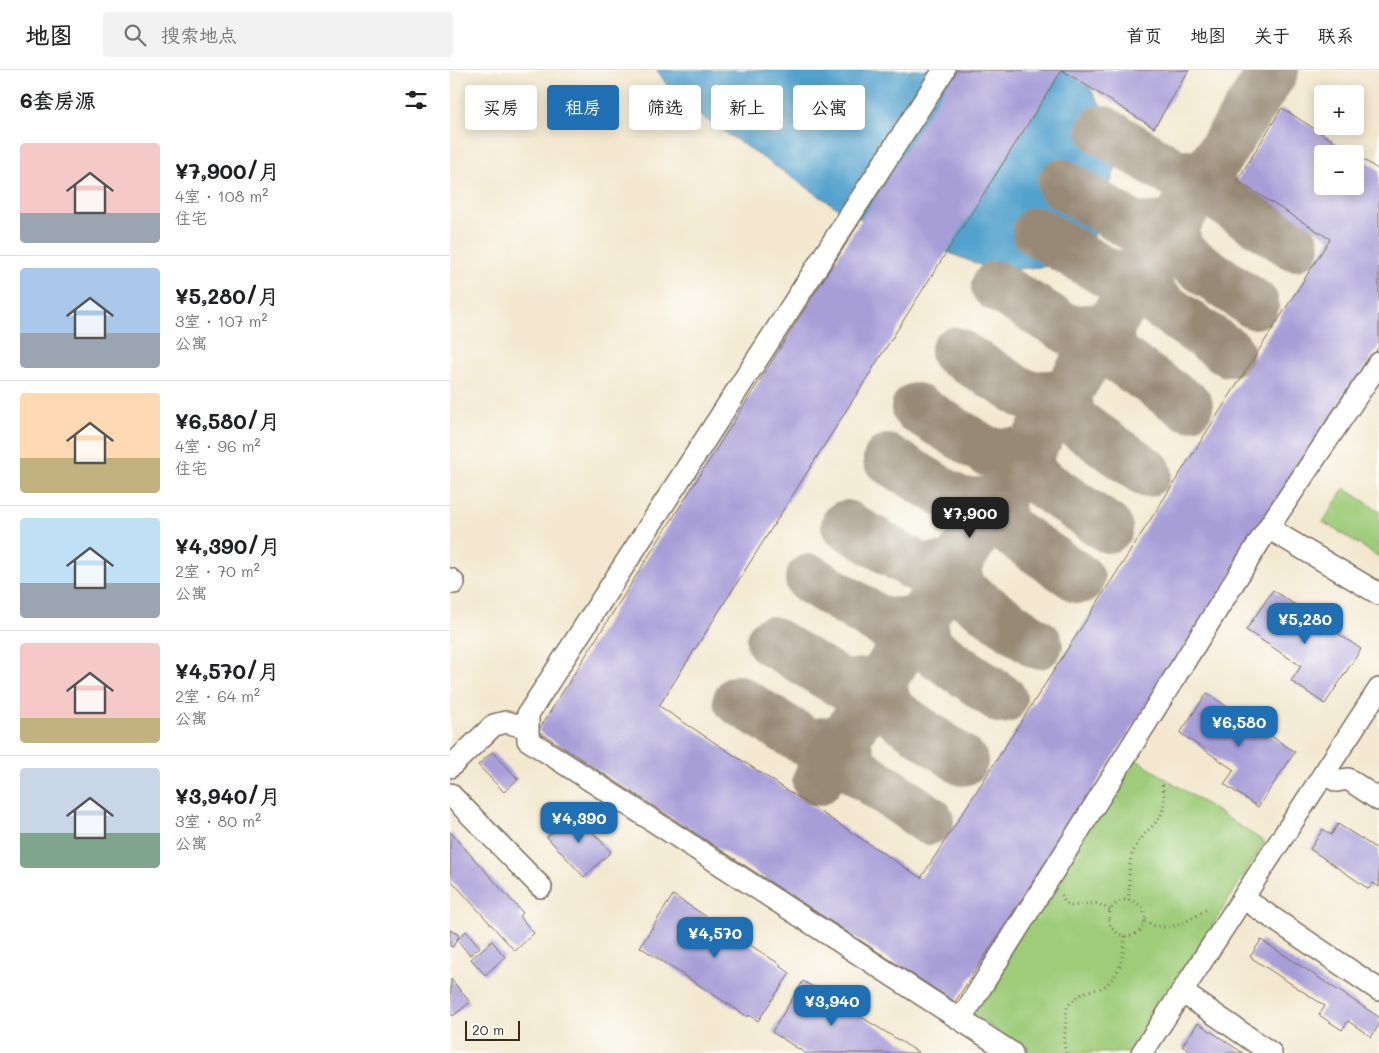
<!DOCTYPE html>
<html lang="zh">
<head>
<meta charset="utf-8">
<style>
  :root { --surface:#fff; --page:#f2f2f2; --text:#202124; --muted:#757577; --line:#e0e0e0; --accent:#1f6fb2 }
  body { margin:0; font-family:Mali,"LXGW WenKai TC",sans-serif; background:var(--page); color:var(--text); height:100vh; display:flex; flex-direction:column; font-size:19px; white-space:nowrap }
  * { box-sizing:border-box; margin:0 }
  p { font-size:16px; color:var(--muted) }
  .icon { flex:none; width:28px; height:28px; fill:none; stroke:currentColor; stroke-width:2; stroke-linecap:round; stroke-linejoin:round }
  .map { position:relative; flex:1; overflow:hidden }
  .details { display:flex; flex-direction:column; background:var(--surface); width:450px }
  .details>* { flex:none }
  .guide { position:absolute; left:15px; top:15px; width:475px; height:45px; display:flex; gap:10px }
  .tools { position:absolute; left:864px; top:15px; display:grid; gap:10px }
  .tools a { display:grid; place-items:center; width:50px; height:50px; border-radius:5px; background:var(--surface); box-shadow:0 2px 12px #0003; font-size:25px }
  .scale { position:absolute; left:15px; bottom:12px; width:55px; box-sizing:border-box; padding-left:5px; border:2px solid #3b2a1e; border-top:0; font-size:14px; line-height:18px; white-space:nowrap; color:#3b2a1e; -webkit-text-stroke:4px #fdfcf7; paint-order:stroke }
  .price { position:absolute; translate:-50% -42px; padding:0 11px; border-radius:10px; background:var(--accent); color:#fff; font-size:16px; line-height:32px; filter:drop-shadow(0 1px 2px #0008) }
  .price::after { content:''; position:absolute; left:50%; top:30px; width:15px; height:11px; margin-left:-8px; background:inherit; clip-path:polygon(0 0,100% 0,50% 100%) }
  .price.on { background:#222; color:#fff }
  ul { padding:0; list-style:none }
  li { display:flex; align-items:center; gap:15px; height:125px; padding:0 20px }
  li+li { border-top:1px solid var(--line) }
  li span { display:grid; place-items:center; flex:none; width:140px; height:100px; border-radius:5px; color:#555 }
  li>.icon { margin-inline-start:auto }
  span .icon { width:60px; height:60px; fill:#fffc; stroke-width:1 }
  li b { font-size:21px }
  h2 { display:flex; justify-content:space-between; align-items:center; height:60px; padding:0 20px; font-size:21px }
  .tag { padding:0 18px; border-radius:5px; background:var(--surface); box-shadow:0 2px 12px #0003; font-size:18px; line-height:45px }
  .tag.on { background:var(--accent); color:#fff }
  header { display:flex; align-items:center; gap:30px; box-sizing:border-box; height:70px; padding:0 25px; background:var(--surface); border-bottom:1px solid var(--line) }
  header strong { font-size:24px }
  nav { display:flex; gap:28px; margin-inline-start:auto; font-size:18px }
  .search { width:350px; height:45px; background:var(--page); display:flex; align-items:center; gap:12px; box-sizing:border-box; padding:0 18px; border-radius:5px; color:var(--muted); font-size:19px }
  main { display:flex; flex:1; min-height:0 }
  .map>svg:first-child { display:block }
</style>
</head>
<body>
<header>
<strong>地图</strong>
<div class="search"><svg class="icon" aria-label="search" viewBox="0 0 24 24"><circle cx="10" cy="10" r="6"/><path d="M15 15l6 6"/></svg>搜索地点</div>
<nav><a>首页</a><a>地图</a><a>关于</a><a>联系</a></nav>
</header>
<main>
<section class="details">
<h2>6套房源<svg class="icon" aria-label="filters" viewBox="0 0 24 24"><path d="M4 7h16M4 17h16"/><circle cx="9" cy="7" r="2"/><circle cx="15" cy="17" r="2"/></svg></h2>
<ul>
<li><span style="background:linear-gradient(#f6c9c9 70%,#9aa5b1 0)"><svg class="icon" aria-label="home" viewBox="0 0 24 24"><path d="M3 11l9-7 9 7M6 9v11h12V9"/></svg></span><div><b>¥7,900/月</b><p>4室 · 108 m²</p><p>住宅</p></div></li>
<li><span style="background:linear-gradient(#a9c7e8 65%,#9aa5b1 0)"><svg class="icon" aria-label="home" viewBox="0 0 24 24"><path d="M3 11l9-7 9 7M6 9v11h12V9"/></svg></span><div><b>¥5,280/月</b><p>3室 · 107 m²</p><p>公寓</p></div></li>
<li><span style="background:linear-gradient(#ffd9b3 65%,#c2b280 0)"><svg class="icon" aria-label="home" viewBox="0 0 24 24"><path d="M3 11l9-7 9 7M6 9v11h12V9"/></svg></span><div><b>¥6,580/月</b><p>4室 · 96 m²</p><p>住宅</p></div></li>
<li><span style="background:linear-gradient(#bfe0f5 65%,#9aa5b1 0)"><svg class="icon" aria-label="home" viewBox="0 0 24 24"><path d="M3 11l9-7 9 7M6 9v11h12V9"/></svg></span><div><b>¥4,390/月</b><p>2室 · 70 m²</p><p>公寓</p></div></li>
<li><span style="background:linear-gradient(#f6c9c9 75%,#c2b280 0)"><svg class="icon" aria-label="home" viewBox="0 0 24 24"><path d="M3 11l9-7 9 7M6 9v11h12V9"/></svg></span><div><b>¥4,570/月</b><p>2室 · 64 m²</p><p>公寓</p></div></li>
<li><span style="background:linear-gradient(#c9d6e8 65%,#7fa58c 0)"><svg class="icon" aria-label="home" viewBox="0 0 24 24"><path d="M3 11l9-7 9 7M6 9v11h12V9"/></svg></span><div><b>¥3,940/月</b><p>3室 · 80 m²</p><p>公寓</p></div></li>
</ul>
</section>
<div class="map">
<svg width="929" height="983" viewBox="0 0 929 983">
  <rect width="100%" height="100%" fill="#fdfcf7"/>
  <filter id="ink" filterUnits="userSpaceOnUse"><feTurbulence type="fractalNoise" baseFrequency=".02" numOctaves="2"/><feDisplacementMap in="SourceGraphic" scale="10" xChannelSelector="R" yChannelSelector="G"/><feConvolveMatrix kernelMatrix="1 2 1 2 8 2 1 2 1" color-interpolation-filters="sRGB"/></filter>
  <filter id="wash" filterUnits="userSpaceOnUse"><feTurbulence type="fractalNoise" baseFrequency=".0096" numOctaves="4" result="noise"/><feDisplacementMap in="SourceGraphic" scale="20" xChannelSelector="R" yChannelSelector="G"/><feGaussianBlur stdDeviation="1.12" result="paint"/><feColorMatrix in="noise" values="0 0 0 0 0 0 0 0 0 0 0 0 0 0 0 0 0 1.4 0 .05"/><feComposite in="paint" operator="in"/></filter>
  <g filter="url(#wash)">
    <rect width="100%" height="100%" fill="#f3e8cf"/>
    <!-- green -->
    <path fill="#9ecc79" stroke="#6c7b4c" d="M894 418 929 441V487L873 452Z
      M682 687 815 772 682 983H582L520 943Z"/>
    <!-- water -->
    <path fill="#53a2cd" stroke="#476676" d="M207 0H623L632 7 667 59 666 96 644 166 610 195 545 201 390 140 226 29Z"/>
    <g fill="none" stroke-linecap="round" stroke-linejoin="round">
      <!-- taxiway -->
      <path stroke="#978976" stroke-width="50" d="M652 60 724 103 755 108 764 124 845 176
        M612 114 685 158 724 156 728 182 804 234
        M587 162 660 205 693 204 704 230 779 282
        M546 216 619 260 658 258 662 284 738 336
        M505 282 578 326 616 324 622 350 697 402
        M466 338 538 382 578 383 582 406 658 458
        M438 389 511 433 547 431 554 457 630 509
        M396 455 469 498 505 497 512 522 588 574
        M360 509 433 553 473 551 477 577 552 629
        M321 571 394 615 431 611 438 639 513 691
        M288 630 360 674 394 669 404 698 479 750
        M367 711 824 0"/>
    </g>
    <g id="blocks">
      <!-- building -->
      <path fill="#a79ed8" d="M506 0H739L704 58 612 0 209 636 471 808 880 169 787 111 832 38 904 84H872V116H905V84L929 100V276L505 932 88 661Z
        M823 520 911 579 875 634 841 611 851 596 796 560Z
        M757 623 845 682 808 737 774 714 784 700 730 663Z
        M42 682 68 709 54 722 28 695Z
        M124 742 161 782 134 807 97 767Z
        M888 754 929 780V817L923 813 919 819 860 779 873 759 881 765Z
        M0 762 73 843 69 846 84 863 65 881 0 809Z
        M223 825 331 895 330 896 340 903 308 951 299 945 298 947 190 877Z
        M0 860 9 865 3 877 0 876Z
        M16 861 30 877 20 885 7 870Z
        M811 870 929 947V955L921 967 898 951 892 960 869 945 875 936 800 887Z
        M42 871 55 887 35 905 21 889Z
        M1 909 20 932 3 946 0 942Z
        M353 911 468 982 467 983H355L322 962Z
        M748 953 793 983H743L732 976Z"/>
    </g>
  </g>
  <g filter="url(#ink)">
    <use href="#blocks" fill-opacity="0" stroke="#7b6c5c" stroke-width="1"/>
    <g fill="none" stroke-linecap="round" stroke-linejoin="round">
      <defs>
        <path id="minor" d="M494 0 78 644V670L562 983
          M818 458 929 524
          M0 509 4 513
          M0 697 44 655 56 652 78 658
          M874 703 887 711 898 709 929 730
          M0 724 91 817
          M793 828 929 920
          M732 922 821 983
          M511 949 818 458 929 293
          M692 983 929 619"/>
      </defs>
      <!-- minor casing -->
      <use href="#minor" stroke="#7b6c5c" stroke-width="24"/>
      <!-- path -->
      <path stroke="#7b6c5c" stroke-width="3" stroke-dasharray="1 4" stroke-linecap="butt" d="M612 825 614 831 620 836 647 833 661 841
        M678 830C681 814 676 795 684 780 700 749 721 755 712 712
        M659 848a18 18 0 1 1 36 0a18 18 0 1 1-36 0Z
        M695 850C715 867 741 849 759 838
        M616 983 614 976 617 937C622 931 629 925 636 922 641 920 647 920 651 918 671 907 673 886 675 866"/>
      <!-- minor -->
      <use href="#minor" stroke="#fff" stroke-width="21"/>
    </g>
  </g>
</svg>
<div class="tools">
<a>+</a>
<a>−</a>
</div>
<div class="scale">20 m</div>
<b class="price on" style="left:520px;top:469px">¥7,900</b>
<b class="price" style="left:855px;top:575px">¥5,280</b>
<b class="price" style="left:789px;top:678px">¥6,580</b>
<b class="price" style="left:129px;top:774px">¥4,390</b>
<b class="price" style="left:265px;top:889px">¥4,570</b>
<b class="price" style="left:382px;top:957px">¥3,940</b>
<div class="guide">
<a class="tag">买房</a>
<a class="tag on">租房</a>
<a class="tag">筛选</a>
<a class="tag">新上</a>
<a class="tag">公寓</a>
</div>
</div>
</main>
</body>
</html>
